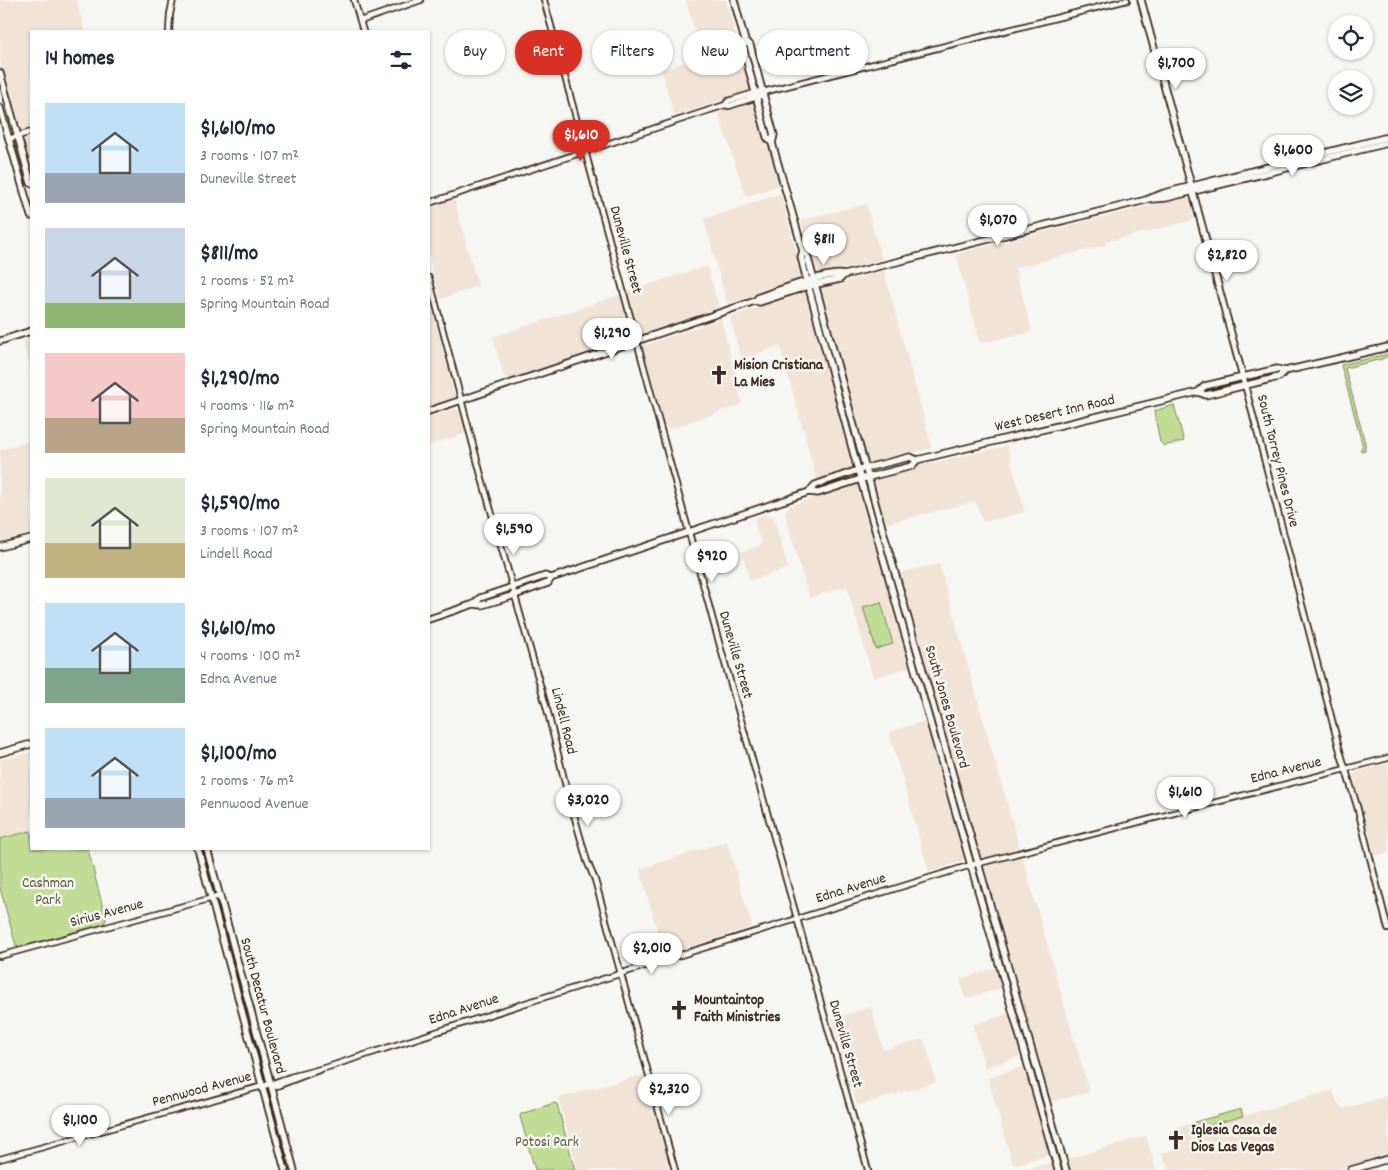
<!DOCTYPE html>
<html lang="en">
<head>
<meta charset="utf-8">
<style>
  :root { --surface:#fff; --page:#f6f6f7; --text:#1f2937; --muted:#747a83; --accent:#d93025 }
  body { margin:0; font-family:Dekko,sans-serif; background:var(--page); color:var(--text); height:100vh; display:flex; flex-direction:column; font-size:19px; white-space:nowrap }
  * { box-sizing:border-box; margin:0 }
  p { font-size:16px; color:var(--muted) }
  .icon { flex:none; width:28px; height:28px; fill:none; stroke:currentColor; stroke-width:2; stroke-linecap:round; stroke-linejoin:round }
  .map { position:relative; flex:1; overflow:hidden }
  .details { position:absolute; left:30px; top:30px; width:400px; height:820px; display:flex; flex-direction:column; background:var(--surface); border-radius:0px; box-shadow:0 1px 4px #0004 }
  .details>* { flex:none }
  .guide { position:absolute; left:445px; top:30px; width:475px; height:45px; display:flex; gap:10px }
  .tools { position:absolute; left:1328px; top:15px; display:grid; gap:10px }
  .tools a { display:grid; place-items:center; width:45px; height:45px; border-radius:50%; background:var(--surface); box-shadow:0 1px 4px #0004; font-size:25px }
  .price { position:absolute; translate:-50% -42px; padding:0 11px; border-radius:18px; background:#fff; color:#222; font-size:16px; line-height:32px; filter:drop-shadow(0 1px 2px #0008) }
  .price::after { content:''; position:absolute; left:50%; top:30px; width:15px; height:11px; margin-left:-8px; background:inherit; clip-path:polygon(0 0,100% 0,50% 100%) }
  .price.selected { background:var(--accent); color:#fff }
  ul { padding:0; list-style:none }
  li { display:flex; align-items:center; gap:15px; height:125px; padding:0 15px }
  li span { display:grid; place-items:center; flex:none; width:140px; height:100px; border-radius:0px; color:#555 }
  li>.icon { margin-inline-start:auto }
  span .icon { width:60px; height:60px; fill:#fffc; stroke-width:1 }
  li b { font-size:21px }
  h2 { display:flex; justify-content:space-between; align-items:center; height:60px; padding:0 15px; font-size:21px }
  .chip { padding:0 18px; border-radius:22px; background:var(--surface); box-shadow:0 1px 4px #0004; font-size:18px; line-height:45px }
  .chip.selected { background:var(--accent); color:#fff }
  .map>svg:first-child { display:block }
</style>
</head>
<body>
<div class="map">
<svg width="1388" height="1170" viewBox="0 0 1388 1170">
  <rect width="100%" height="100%" fill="#f6f6f2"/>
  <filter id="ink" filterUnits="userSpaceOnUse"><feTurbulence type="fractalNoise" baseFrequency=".02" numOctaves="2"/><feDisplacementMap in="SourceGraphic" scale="10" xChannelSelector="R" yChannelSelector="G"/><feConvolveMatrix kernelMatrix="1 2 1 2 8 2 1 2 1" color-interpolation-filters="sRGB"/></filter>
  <g filter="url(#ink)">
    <!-- built -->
    <path fill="#f1e3d6" d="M0 0H76L85 31H31V128L23 130 19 129 0 60Z
      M686 0H726L751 91 674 116 662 70 702 57Z
      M754 101 780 185 746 197 718 112Z
      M31 137V168L23 142 25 139Z
      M780 194 804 280 727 304 704 219Z
      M1188 196 1194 220 1105 242 1106 245 1015 268 1032 332 980 343 956 254Z
      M454 199 478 286 440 299 429 257V208Z
      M866 204 882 260 817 276 801 220Z
      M707 266 719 308 639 335 626 292Z
      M884 271 932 448 868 464 820 288Z
      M806 291 854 468 817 480 780 346 741 359 730 317Z
      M620 295 631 338 505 380 493 337Z
      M431 304 455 397 429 406V305Z
      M721 319 742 402 740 405 669 429 665 427 642 346Z
      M31 338V373L23 340Z
      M454 409 459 411 466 433 429 445V417Z
      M31 441V533L0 542V450Z
      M1007 446 1025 512 983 522 976 501 884 524 871 477Z
      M858 483 910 667 873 678 847 586 809 598 785 514 789 506Z
      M767 514 774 518 788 568 750 581 742 552 761 545 762 539 759 538 754 519Z
      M939 564 1089 1092 1051 1102 899 573Z
      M926 721 965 857 963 861 929 872 889 732Z
      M31 752V831L0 839V760Z
      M1388 763V853L1378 855 1374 854 1353 776 1356 772Z
      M727 841 752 927 664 955 640 869Z
      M992 969H996L998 971 1002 988 965 999 960 979Z
      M871 1007 883 1050 924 1039 936 1082 857 1106 832 1019Z
      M1010 1013 1021 1053 1019 1057 985 1068 973 1025Z
      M1025 1066 1050 1154 1013 1165 988 1078Z
      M647 1074 673 1165 658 1170H578L558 1098Z
      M1333 1090 1337 1104 1341 1106 1343 1109 1388 1096V1154L1335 1170H1169L1167 1162H1164L1162 1153 1183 1147 1178 1127 1195 1122 1198 1129Z
      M1146 1136 1156 1170H1070L1067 1159Z
      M1053 1162 1055 1170H1026Z"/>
    <!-- green -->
    <path fill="#c1dd95" stroke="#7e845a" d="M1388 354V356L1382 359 1345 368 1365 443V450L1361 451V448L1363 447 1341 365Z
      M1174 405 1184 441 1164 446 1160 442 1154 411Z
      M881 602 893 644 876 649 863 607Z
      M31 831V849H88L106 920 104 924 19 947 16 946 0 888V839Z
      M554 1103 557 1104 575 1170H535L520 1116 521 1114Z
      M1241 1109 1243 1116 1197 1129 1195 1122Z"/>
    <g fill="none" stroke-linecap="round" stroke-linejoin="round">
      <defs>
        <path id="minor" d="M354 0 363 31
          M544 0 715 628 868 1170
          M360 21 421 0
          M169 31 170 14 173 0
          M725 105 728 101 764 90
          M9 139 31 132
          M429 203 725 105 729 106 763 95 767 91 1127 0
          M429 278 481 475 548 713 565 783 587 861 595 880 675 1170
          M1245 385 1340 751 1357 806 1388 929
          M0 956 220 896
          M270 1084 277 1086 324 1068
          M0 1159 270 1084 290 1077 328 1067 532 1001 968 866 1388 758"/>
        <path id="major" d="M734 0 745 41 743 47 767 137 772 143 803 251 801 257 806 277 858 470 1058 1170
          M1141 0 1245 385
          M745 41 750 45 774 135 772 143
          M0 73 31 183
          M0 108 31 216
          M1153 199 1166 198 1388 143
          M803 251 807 255 879 517 1066 1170
          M755 301 760 302 808 286 840 279 844 275 1146 200 1164 193 1388 137
          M0 341 31 331
          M1198 392 1205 386 1277 369 1285 371 1388 347
          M429 411 755 301 759 297 765 295C780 290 832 270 844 275
          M809 492 815 485 858 470 910 457 917 460 1198 392 1206 395 1279 377 1285 371
          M0 547 31 539
          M474 604 480 598 545 576 551 578 809 492 818 493 861 479 912 466 917 460
          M429 619 474 604 482 605 515 595 548 583 551 578
          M0 753 31 744
          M198 849 285 1170
          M207 849 294 1170
          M1351 1170 1388 1159"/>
      </defs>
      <!-- minor casing -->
      <use href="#minor" stroke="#3b2a1e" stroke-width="8"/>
      <!-- major casing -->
      <use href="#major" stroke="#3b2a1e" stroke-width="9"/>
      <!-- minor -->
      <use href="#minor" stroke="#f6f6f2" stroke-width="4.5"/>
      <!-- major -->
      <use href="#major" stroke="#f6f6f2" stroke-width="5.5"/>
    </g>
  </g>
  <!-- icons -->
  <defs>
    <symbol id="church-bare" viewBox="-9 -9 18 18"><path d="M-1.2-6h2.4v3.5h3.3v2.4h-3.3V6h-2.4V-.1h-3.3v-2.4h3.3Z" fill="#3b2a1e" stroke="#f6f6f2" stroke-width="2.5" paint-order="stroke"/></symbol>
  </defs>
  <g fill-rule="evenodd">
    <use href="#church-bare" x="705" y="361" width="28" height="28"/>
    <use href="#church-bare" x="665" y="996" width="28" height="28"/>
    <use href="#church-bare" x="1162" y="1126" width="28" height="28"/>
  </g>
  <g text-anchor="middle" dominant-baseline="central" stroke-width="5" stroke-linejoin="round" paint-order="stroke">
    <!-- street labels -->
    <g font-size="15" fill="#3b2a1e" stroke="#f6f6f2">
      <text transform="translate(625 250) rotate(75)">Duneville Street</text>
      <text transform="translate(1055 414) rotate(-13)">West Desert Inn Road</text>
      <text transform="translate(1277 461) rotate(76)">South Torrey Pines Drive</text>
      <text transform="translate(735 655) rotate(74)">Duneville Street</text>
      <text transform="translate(946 707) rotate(74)">South Jones Boulevard</text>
      <text transform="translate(563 721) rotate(76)">Lindell Road</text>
      <text transform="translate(1286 771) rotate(-14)">Edna Avenue</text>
      <text transform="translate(851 889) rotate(-17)">Edna Avenue</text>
      <text transform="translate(107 914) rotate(-15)">Sirius Avenue</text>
      <text transform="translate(262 1006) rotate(75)">South Decatur Boulevard</text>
      <text transform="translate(464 1010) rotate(-18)">Edna Avenue</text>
      <text transform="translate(845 1044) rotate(74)">Duneville Street</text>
      <text transform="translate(202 1090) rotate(-15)">Pennwood Avenue</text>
    </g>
    <!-- poi labels -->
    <g font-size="15" font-weight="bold" fill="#3b2a1e" stroke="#f6f6f2" text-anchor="start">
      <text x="734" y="366">Mision Cristiana<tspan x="734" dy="17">La Mies</tspan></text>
      <text x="694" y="1001">Mountaintop<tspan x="694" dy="17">Faith Ministries</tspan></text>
      <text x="1191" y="1131">Iglesia Casa de<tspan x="1191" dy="17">Dios Las Vegas</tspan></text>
    </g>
    <!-- park labels -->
    <g font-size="15" fill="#5c573c" stroke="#f6f6f2">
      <text x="48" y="884">Cashman<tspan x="48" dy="17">Park</tspan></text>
      <text x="547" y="1143">Potosi Park</text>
    </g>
  </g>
</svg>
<div class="tools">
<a><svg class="icon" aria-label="locate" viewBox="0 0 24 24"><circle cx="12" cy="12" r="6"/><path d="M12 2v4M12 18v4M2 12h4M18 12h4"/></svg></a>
<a><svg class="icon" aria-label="layers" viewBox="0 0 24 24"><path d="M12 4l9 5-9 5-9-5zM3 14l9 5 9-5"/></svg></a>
</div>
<b class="price" style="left:1176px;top:90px">$1,700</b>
<b class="price selected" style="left:581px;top:162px">$1,610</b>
<b class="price" style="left:1293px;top:177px">$1,600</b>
<b class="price" style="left:998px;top:247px">$1,070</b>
<b class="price" style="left:824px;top:266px">$811</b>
<b class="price" style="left:1227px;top:282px">$2,820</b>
<b class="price" style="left:612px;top:360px">$1,290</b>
<b class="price" style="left:514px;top:556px">$1,590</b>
<b class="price" style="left:712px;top:583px">$920</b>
<b class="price" style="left:1185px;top:819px">$1,610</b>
<b class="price" style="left:588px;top:827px">$3,020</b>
<b class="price" style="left:652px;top:975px">$2,010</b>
<b class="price" style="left:669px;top:1116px">$2,320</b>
<b class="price" style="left:80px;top:1147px">$1,100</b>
<div class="guide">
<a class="chip">Buy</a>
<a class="chip selected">Rent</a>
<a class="chip">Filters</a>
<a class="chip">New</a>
<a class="chip">Apartment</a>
</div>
<section class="details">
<h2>14 homes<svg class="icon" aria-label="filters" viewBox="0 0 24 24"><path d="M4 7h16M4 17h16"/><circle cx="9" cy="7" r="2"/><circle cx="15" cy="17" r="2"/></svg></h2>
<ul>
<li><span style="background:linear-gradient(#bfe0f5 70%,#9aa5b1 0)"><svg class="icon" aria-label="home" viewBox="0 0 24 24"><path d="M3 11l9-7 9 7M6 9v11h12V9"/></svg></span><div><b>$1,610/mo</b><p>3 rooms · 107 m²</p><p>Duneville Street</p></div></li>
<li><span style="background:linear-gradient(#c9d6e8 75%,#8fb573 0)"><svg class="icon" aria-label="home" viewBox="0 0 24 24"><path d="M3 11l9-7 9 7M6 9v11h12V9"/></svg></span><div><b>$811/mo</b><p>2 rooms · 52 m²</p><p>Spring Mountain Road</p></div></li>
<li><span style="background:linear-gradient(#f6c9c9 65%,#b9a48a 0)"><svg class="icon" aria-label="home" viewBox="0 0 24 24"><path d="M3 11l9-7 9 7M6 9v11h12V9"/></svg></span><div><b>$1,290/mo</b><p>4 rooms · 116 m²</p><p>Spring Mountain Road</p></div></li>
<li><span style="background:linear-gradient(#dfe7d0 65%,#c2b280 0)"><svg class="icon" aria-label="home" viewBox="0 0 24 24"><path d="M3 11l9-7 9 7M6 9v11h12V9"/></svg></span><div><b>$1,590/mo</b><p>3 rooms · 107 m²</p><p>Lindell Road</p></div></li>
<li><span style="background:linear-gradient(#bfe0f5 65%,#7fa58c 0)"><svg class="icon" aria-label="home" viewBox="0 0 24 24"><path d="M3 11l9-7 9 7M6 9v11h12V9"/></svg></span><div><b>$1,610/mo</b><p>4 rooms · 100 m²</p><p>Edna Avenue</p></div></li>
<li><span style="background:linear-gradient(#bfe0f5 70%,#9aa5b1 0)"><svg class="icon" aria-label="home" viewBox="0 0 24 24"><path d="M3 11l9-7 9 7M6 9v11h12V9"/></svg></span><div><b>$1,100/mo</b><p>2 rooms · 76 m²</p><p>Pennwood Avenue</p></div></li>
</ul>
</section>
</div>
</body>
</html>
